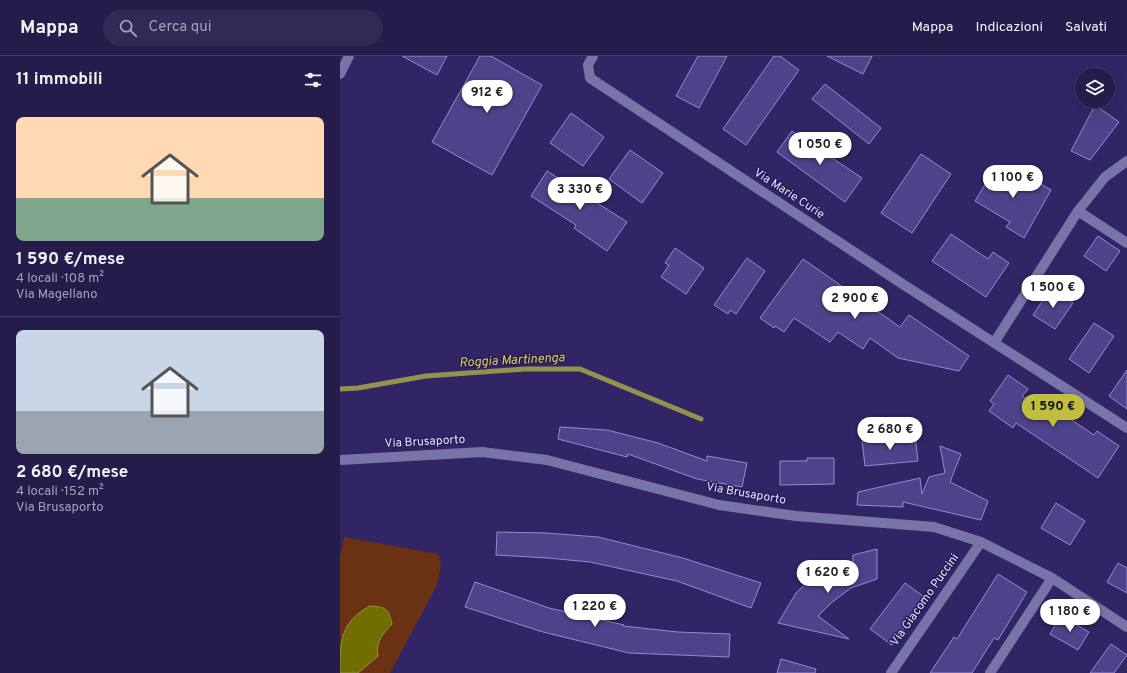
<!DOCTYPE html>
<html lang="it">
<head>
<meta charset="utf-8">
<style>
  :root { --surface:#261c4c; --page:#322956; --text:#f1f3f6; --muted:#a4a1b5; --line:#423a64; --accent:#c1bd40 }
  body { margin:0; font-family:Overpass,sans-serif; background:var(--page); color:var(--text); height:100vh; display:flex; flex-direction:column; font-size:15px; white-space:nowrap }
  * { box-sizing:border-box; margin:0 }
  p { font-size:13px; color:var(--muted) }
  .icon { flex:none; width:22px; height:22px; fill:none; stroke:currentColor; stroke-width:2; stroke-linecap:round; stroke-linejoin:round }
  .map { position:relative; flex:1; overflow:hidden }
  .sheet { display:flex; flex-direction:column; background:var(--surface); width:340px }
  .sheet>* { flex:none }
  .controls { position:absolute; left:735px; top:12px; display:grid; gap:8px }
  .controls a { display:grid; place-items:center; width:40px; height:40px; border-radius:50%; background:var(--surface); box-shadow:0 4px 16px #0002,0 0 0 1px var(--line); font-size:20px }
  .price { position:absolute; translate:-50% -34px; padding:0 9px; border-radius:14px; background:#fff; color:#222; font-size:13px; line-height:26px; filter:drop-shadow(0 1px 2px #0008) }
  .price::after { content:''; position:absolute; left:50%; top:24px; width:12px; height:9px; margin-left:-6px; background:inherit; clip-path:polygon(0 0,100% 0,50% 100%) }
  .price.current { background:var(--accent); color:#111 }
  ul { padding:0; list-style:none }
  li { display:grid; align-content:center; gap:8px; height:212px; padding:0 16px }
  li+li { border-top:1px solid var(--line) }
  li span { display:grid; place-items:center; height:124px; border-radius:8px; color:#555 }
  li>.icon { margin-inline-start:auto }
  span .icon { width:72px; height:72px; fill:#fffc; stroke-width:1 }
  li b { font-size:17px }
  h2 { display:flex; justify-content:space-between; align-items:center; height:48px; padding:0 16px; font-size:17px }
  header { display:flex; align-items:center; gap:24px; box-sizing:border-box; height:56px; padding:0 20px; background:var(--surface); border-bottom:1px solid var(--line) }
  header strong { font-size:19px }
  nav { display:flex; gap:22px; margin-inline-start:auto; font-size:14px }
  .search { width:280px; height:36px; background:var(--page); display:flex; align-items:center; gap:10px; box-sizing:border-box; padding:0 14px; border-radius:22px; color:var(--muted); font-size:15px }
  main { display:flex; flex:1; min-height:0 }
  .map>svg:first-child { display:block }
</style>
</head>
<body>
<header>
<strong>Mappa</strong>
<div class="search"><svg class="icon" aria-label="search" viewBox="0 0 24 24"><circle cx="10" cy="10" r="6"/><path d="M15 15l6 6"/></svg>Cerca qui</div>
<nav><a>Mappa</a><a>Indicazioni</a><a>Salvati</a></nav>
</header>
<main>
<section class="sheet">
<h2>11 immobili<svg class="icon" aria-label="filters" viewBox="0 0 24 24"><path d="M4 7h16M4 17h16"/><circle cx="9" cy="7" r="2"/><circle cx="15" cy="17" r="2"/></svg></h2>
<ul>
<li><span style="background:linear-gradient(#ffd9b3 65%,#7fa58c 0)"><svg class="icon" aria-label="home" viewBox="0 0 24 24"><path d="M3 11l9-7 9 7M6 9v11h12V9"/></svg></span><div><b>1 590 €/mese</b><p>4 locali · 108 m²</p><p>Via Magellano</p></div></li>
<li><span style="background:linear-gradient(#c9d6e8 65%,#9aa5b1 0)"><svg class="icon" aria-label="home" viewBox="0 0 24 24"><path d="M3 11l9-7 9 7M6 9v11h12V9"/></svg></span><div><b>2 680 €/mese</b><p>4 locali · 152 m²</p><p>Via Brusaporto</p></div></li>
</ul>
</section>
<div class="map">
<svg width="787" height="617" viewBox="0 0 787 617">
  <rect width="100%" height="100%" fill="#322565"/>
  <!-- green -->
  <path fill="#6a3212" d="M4 481 98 498 101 508 97 529 50 617H0V500Z"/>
  <!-- water -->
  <path fill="#716e00" stroke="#93914b" d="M30 550C46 551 48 552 52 568 43 577 35 587 38 600L18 617H0C0 586 0 566 30 550Z"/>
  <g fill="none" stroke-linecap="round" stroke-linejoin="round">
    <!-- stream -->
    <path stroke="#93914b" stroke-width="5" d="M0 333 18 332 86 320 185 313H240L361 363"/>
  </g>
  <!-- building -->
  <path fill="#4e438a" stroke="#928bd4" d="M62 0H107L97 19Z
    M140 0H151L202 29 152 119 92 86Z
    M358 0H387L359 52 336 40Z
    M434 0H440L459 14 406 89 383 73Z
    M487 0H532L523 18Z
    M485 28 541 72 529 88 472 43Z
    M755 49 779 66 750 104 731 95Z
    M231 57 264 81 243 110 210 87Z
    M452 75 522 122 505 146 437 96Z
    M290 94 323 117 302 147 269 123Z
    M581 98 611 118 572 177 541 157Z
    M657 109 689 128 692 123 711 134 684 182 666 171 670 166 635 145Z
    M207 115 287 166 267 195 234 172 236 169 191 140Z
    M611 178 648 203 653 196 669 207 646 241 592 205Z
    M758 180 780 195 766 215 744 200Z
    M335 192 364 212 346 238 321 221 329 209 325 207Z
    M407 202 425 215 396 258 390 254 388 258 374 249Z
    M463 203 560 271 569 259 629 300 619 315 558 302 530 282 523 293 498 276 490 286 454 262 444 276 435 270 434 272 420 262Z
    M711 232 733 247 715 273 693 259Z
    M754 267 774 280 749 317 729 303Z
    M787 314V353L769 340Z
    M668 319 688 333 682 340 709 359 714 352 754 379 757 375 779 390 758 422 676 367 673 372 649 355 654 348 650 345Z
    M220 371 267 374 318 387 367 405V400L407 407 402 431 357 423 288 398 287 401 218 383Z
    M575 379 578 405 525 410 522 385Z
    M600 390 621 398 610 426 648 445 641 464 563 446V451L517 449 518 436 580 422 582 438 589 421 605 417Z
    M467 402H494V428L440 429V405H467Z
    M716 447 745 465 730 489 701 472Z
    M157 476 206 477 258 481 343 502 421 527 411 552 337 525 250 506 208 502 156 499Z
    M537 493V523L511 532 491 547 478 560 509 583 438 567 456 537 478 516 494 507V516H512L513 499Z
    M778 507 787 512V537L767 526Z
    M658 518 687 536 658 584 654 582 632 617H590L614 581 617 583Z
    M135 526 209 552 284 569 283 570 338 576 390 578 389 601 289 597 203 576 125 551Z
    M565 527 587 543 552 589 530 573Z
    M721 560 749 576 738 594 710 578Z
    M771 588 787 599 774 617H750Z
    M441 603 476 613 475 617H437Z"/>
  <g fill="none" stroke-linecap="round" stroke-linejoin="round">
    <!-- minor -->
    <path stroke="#7874a7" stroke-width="10" d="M253 0 248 9 250 22 561 227 787 372
      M0 18 9 0
      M738 155 787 187
      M654 287 738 155 765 121 787 105
      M0 404 142 396 207 404 379 449 456 460 594 471 641 486 712 522 787 571
      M551 617 641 486
      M650 617 712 522"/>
  </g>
  <g text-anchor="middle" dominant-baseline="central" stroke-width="3" stroke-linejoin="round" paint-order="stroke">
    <!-- street labels -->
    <g font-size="12" fill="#e3e2fa" stroke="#291a59">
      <text transform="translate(449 138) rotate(33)">Via Marie Curie</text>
      <text transform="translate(85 386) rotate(-3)">Via Brusaporto</text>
      <text transform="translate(406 438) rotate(10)">Via Brusaporto</text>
      <text transform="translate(585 544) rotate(-55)">Via Giacomo Puccini</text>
    </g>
    <!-- water labels -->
    <g font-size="13" font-style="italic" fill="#d4d056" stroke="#291a59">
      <text transform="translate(172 305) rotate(-3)">Roggia Martinenga</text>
    </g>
  </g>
</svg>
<div class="controls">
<a><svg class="icon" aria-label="layers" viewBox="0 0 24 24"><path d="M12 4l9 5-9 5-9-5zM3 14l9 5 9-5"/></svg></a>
</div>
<b class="price" style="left:147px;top:58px">912 €</b>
<b class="price" style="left:480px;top:110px">1 050 €</b>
<b class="price" style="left:673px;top:143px">1 100 €</b>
<b class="price" style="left:240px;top:155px">3 330 €</b>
<b class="price" style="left:713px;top:253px">1 500 €</b>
<b class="price" style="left:515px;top:264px">2 900 €</b>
<b class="price current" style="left:713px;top:372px">1 590 €</b>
<b class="price" style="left:550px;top:395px">2 680 €</b>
<b class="price" style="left:488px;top:538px">1 620 €</b>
<b class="price" style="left:255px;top:572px">1 220 €</b>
<b class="price" style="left:730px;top:577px">1 180 €</b>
</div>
</main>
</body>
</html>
